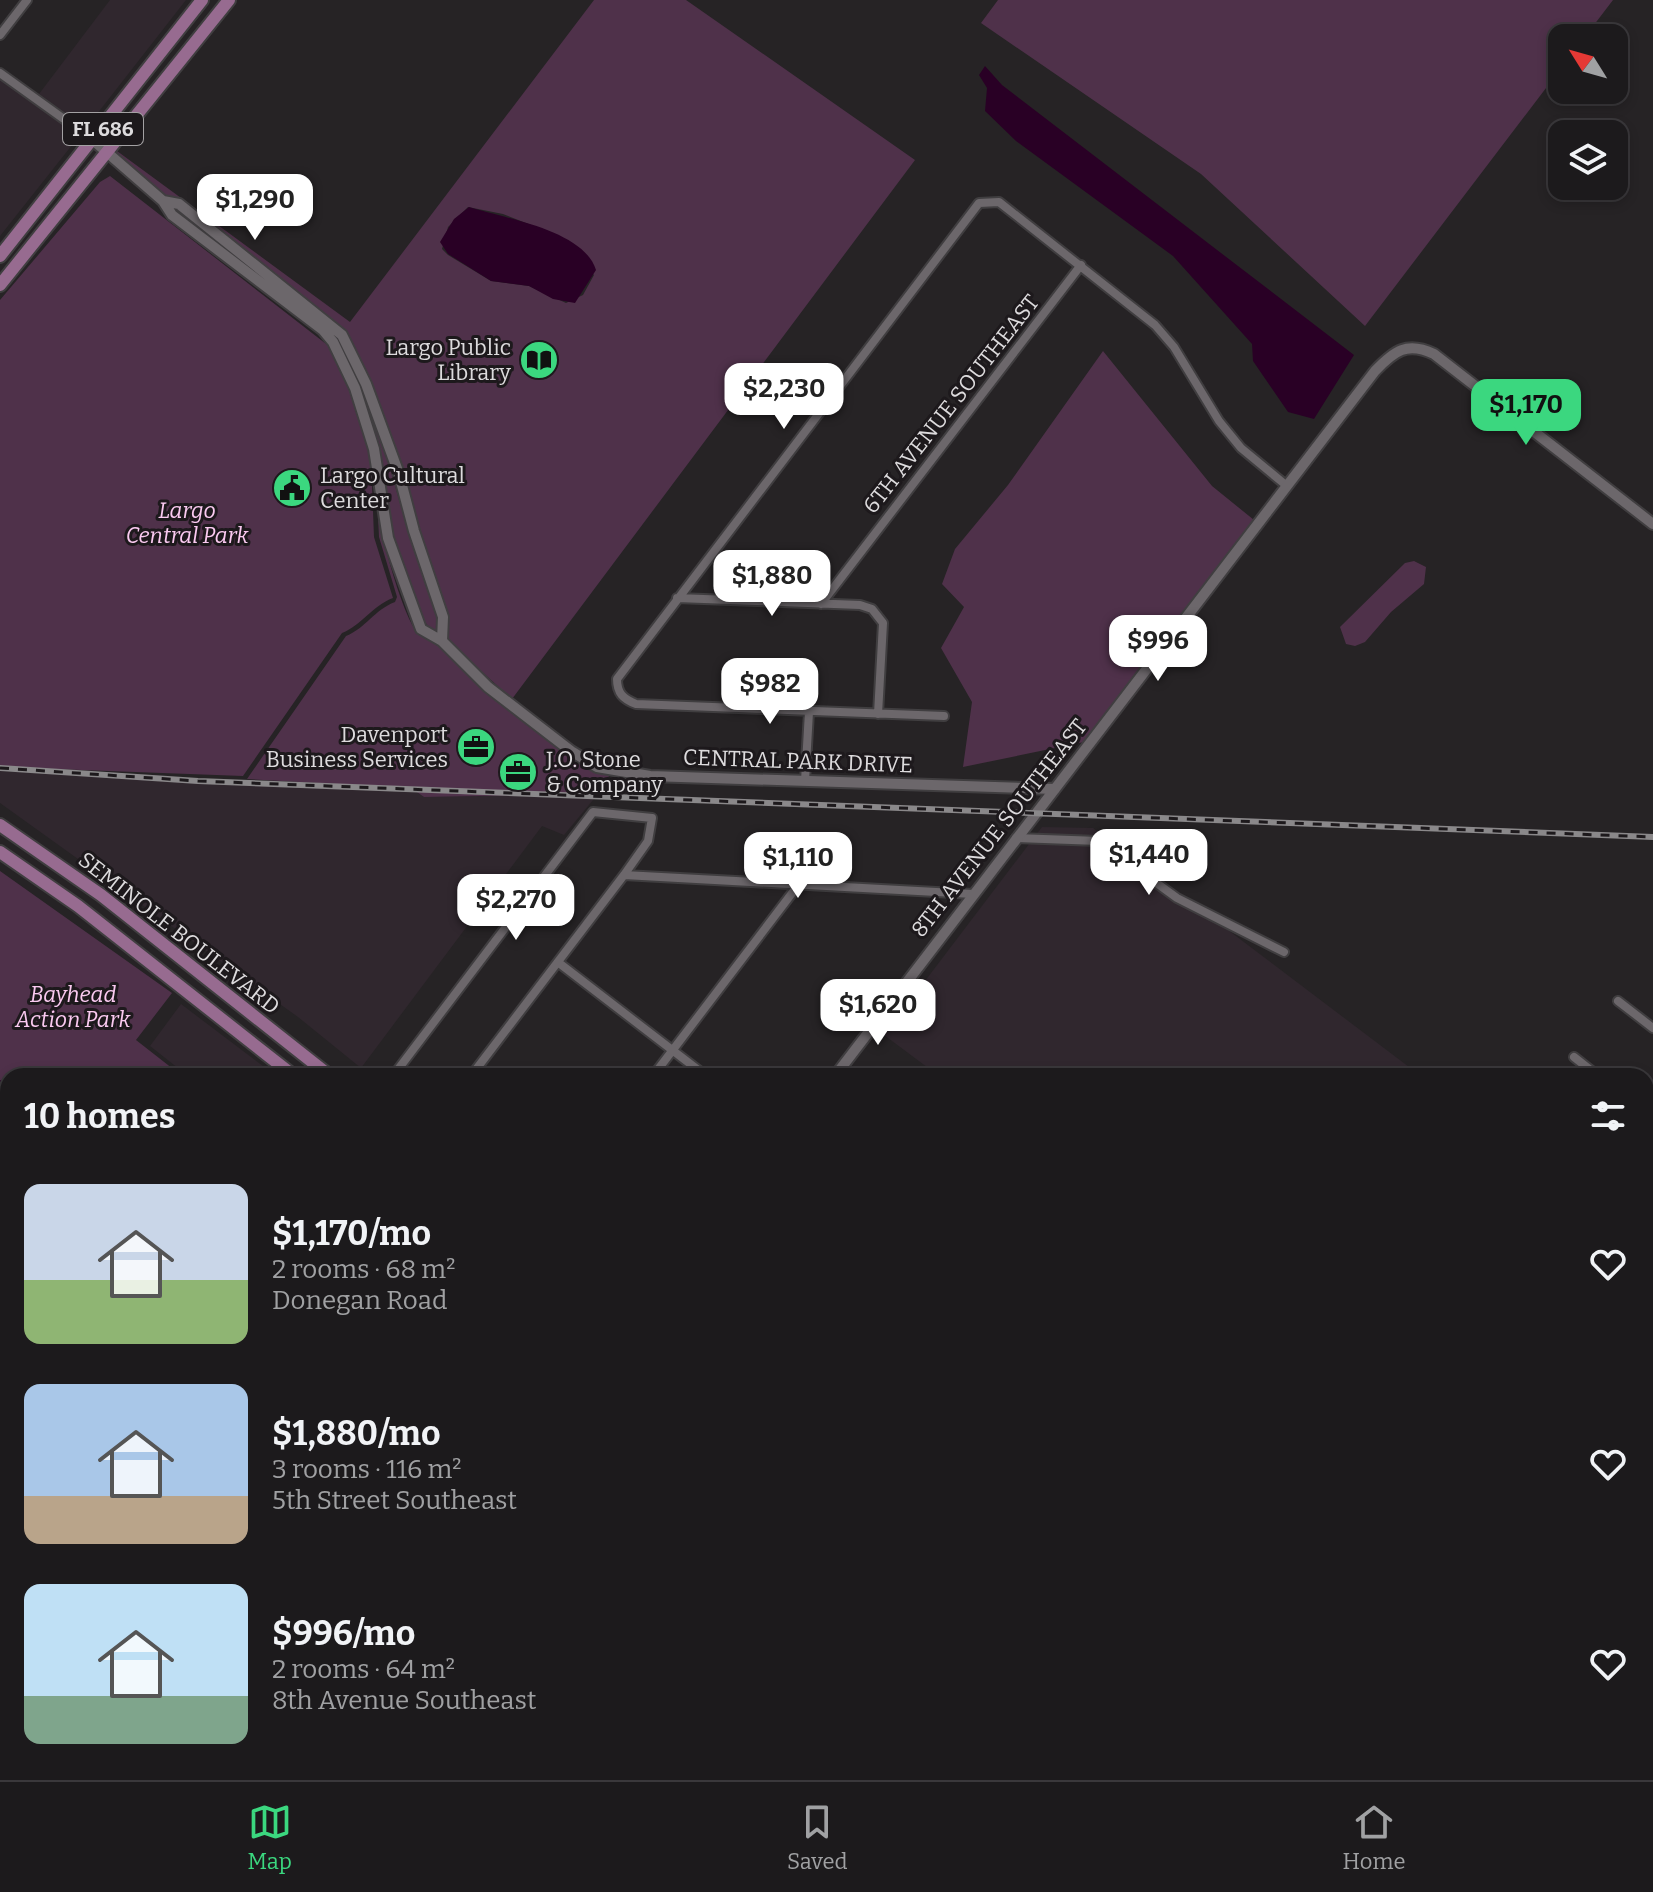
<!DOCTYPE html>
<html lang="en">
<head>
<meta charset="utf-8">
<style>
  :root { --surface:#1c1a1c; --page:#292729; --text:#f1f3f6; --muted:#a0a1a3; --line:#3a383b; --accent:#3bd77f }
  body { margin:0; font-family:Bitter,serif; background:var(--page); color:var(--text); height:100vh; display:flex; flex-direction:column; font-size:30px; white-space:nowrap }
  * { box-sizing:border-box; margin:0 }
  p { font-size:26px; color:var(--muted) }
  .icon { flex:none; width:44px; height:44px; fill:none; stroke:currentColor; stroke-width:2; stroke-linecap:round; stroke-linejoin:round }
  .map { position:relative; flex:1; overflow:hidden }
  .details { position:absolute; left:0px; top:1068px; width:1654px; height:712px; display:flex; flex-direction:column; background:var(--surface); border-radius:24px 24px 0 0; box-shadow:0 4px 12px #0003,0 0 0 2px var(--line) }
  .details>* { flex:none }
  .needle { width:52px; rotate:307deg }
  .buttons { position:absolute; left:1548px; top:24px; display:grid; gap:16px }
  .buttons a { display:grid; place-items:center; width:80px; height:80px; border-radius:16px; background:var(--surface); box-shadow:0 4px 12px #0003,0 0 0 2px var(--line); font-size:40px }
  .price { position:absolute; translate:-50% -68px; padding:0 18px; border-radius:16px; background:#fff; color:#222; font-size:26px; line-height:52px; filter:drop-shadow(0 2px 4px #0008) }
  .price::after { content:''; position:absolute; left:50%; top:48px; width:24px; height:18px; margin-left:-12px; background:inherit; clip-path:polygon(0 0,100% 0,50% 100%) }
  .price.active { background:var(--accent); color:#111 }
  ul { padding:0; list-style:none }
  li { display:flex; align-items:center; gap:24px; height:200px; padding:0 24px }
  li span { display:grid; place-items:center; flex:none; width:224px; height:160px; border-radius:16px; color:#555 }
  li>.icon { margin-inline-start:auto }
  span .icon { width:96px; height:96px; fill:#fffc; stroke-width:1 }
  li b { font-size:34px }
  h2 { display:flex; justify-content:space-between; align-items:center; height:96px; padding:0 24px; font-size:34px }
  .tabs { display:flex; justify-content:space-around; align-items:center; height:112px; border-top:2px solid var(--line); background:var(--surface); font-size:22px; color:var(--muted) }
  .tabs a { display:grid; justify-items:center; gap:4px }
  .tabs .active { color:var(--accent) }
  .map>svg:first-child { display:block }
</style>
</head>
<body>
<div class="map">
<svg width="1653" height="1780" viewBox="0 0 1653 1780">
  <rect width="100%" height="100%" fill="#262325"/>
  <!-- built -->
  <path fill="#30272e" d="M110 0H186L86 128 39 94Z
    M0 79 80 135 0 236Z
    M0 771 411 788 424 797 598 794 564 835 542 826 361 1068 298 1017 0 803Z
    M1042 827 1093 828 1421 1076H939L884 1035Z
    M181 1004 276 1076H188L150 1046Z
    M1219 1772H1353L1364 1780H1229Z
    M1442 1772H1589L1600 1780H1452Z"/>
  <!-- green -->
  <path fill="#4f314a" fill-rule="evenodd" d="M594 0H686L915 160 512 699 448 641V616L418 530 405 474 371 382 347 333 183 201 163 195 115 154 117 151 350 322ZM468 207 503 214 559 236 594 275 583 295 566 303 529 286 491 281 448 255 442 249 448 227Z
    M998 0H1613L1584 38H1562V67L1365 326 1201 174 981 23Z
    M110 176 330 347 363 422 371 460 374 537 393 598C372 606 362 625 342 633L243 776 0 767V300L100 182Z
    M330 330C365 364 394 484 409 534 419 565 439 600 437 633 397 609 387 493 379 449 372 409 354 362 330 330Z
    M1103 351 1212 486 1254 520 1084 742 963 767 972 702 941 648 964 607 942 584 955 549 1008 485Z
    M378 517C383 541 403 617 418 633 426 640 436 643 443 650 489 697 541 732 595 771L609 776 598 794 424 797 411 788 247 779 346 636C366 628 374 610 395 602L397 597 379 537Z
    M1414 561 1426 567 1424 584 1391 612 1365 642 1355 646 1346 644 1340 627 1405 563Z
    M0 871 172 993 136 1040 182 1076H8V1197L0 1193Z"/>
  <!-- water -->
  <path fill="#290025" d="M985 66 1002 85 1354 355 1314 419 1288 412 1253 361 1252 344 1173 256 1016 141 985 111 987 88 979 75Z
    M469 207C503 218 584 230 596 270L575 303 553 299 529 286 491 281 448 254 440 242 454 219Z
    M0 1080 8 1085V1166L0 1164Z"/>
  <g fill="none" stroke-linecap="round" stroke-linejoin="round">
    <defs>
      <path id="minor" d="M0 35 27 0
        M0 73 93 140
        M677 598 860 605 872 609 883 623 878 714
        M821 604 1081 265
        M944 716 636 704C623 699 617 693 617 679L979 203 999 202 1155 325 1174 347 1219 421 1241 448 1287 486
        M805 781 809 712
        M1016 838 1099 841 1177 898 1284 952
        M624 875 973 894
        M559 963 706 1076
        M1618 1001 1653 1028
        M1574 1057 1598 1076
        M393 1076 593 812 652 818 648 841 624 875 471 1076
        M653 1076 799 884
        M1646 1113 1653 1118
        M1646 1203 1653 1208
        M0 1204 8 1208
        M0 1338 8 1328
        M0 1413 8 1419
        M0 1452 8 1442
        M0 1477 8 1484
        M0 1602 8 1609
        M0 1689 8 1678
        M218 1772 228 1780
        M576 1772 582 1780
        M691 1772 703 1780
        M112 1780 118 1772
        M374 1780 380 1772
        M456 1780 462 1772
        M664 1780 671 1772
        M786 1780 793 1772
        M944 1780 950 1772
        M1161 1780V1772"/>
      <path id="tertiary" d="M94 141 163 201 172 215 323 330 333 342 355 388 374 449 388 538 421 629 442 641 488 687 571 751 597 767 650 776 1055 789
        M163 201 179 204 342 335 366 384 399 474 414 531 443 617 442 641
        M835 1076 1375 371C1394 351 1407 341 1434 354L1653 524
        M294 1780 300 1772"/>
      <path id="primary" d="M0 256 202 0
        M0 285 229 0
        M0 825 101 895 330 1076
        M0 852 78 906 294 1076
        M1363 1772 1373 1780
        M1399 1772 1409 1780"/>
    </defs>
    <!-- minor casing -->
    <use href="#minor" stroke="#403e40" stroke-width="12"/>
    <!-- tertiary casing -->
    <use href="#tertiary" stroke="#403e40" stroke-width="14"/>
    <!-- primary casing -->
    <use href="#primary" stroke="#403e40" stroke-width="16"/>
    <!-- minor -->
    <use href="#minor" stroke="#6c676b" stroke-width="8"/>
    <!-- tertiary -->
    <use href="#tertiary" stroke="#6c676b" stroke-width="10"/>
    <!-- primary -->
    <use href="#primary" stroke="#976b90" stroke-width="12"/>
    <defs>
      <path id="rail" d="M0 768 198 781 1653 837"/>
    </defs>
    <!-- rail casing -->
    <use href="#rail" stroke="#8a888a" stroke-width="6"/>
    <!-- rail -->
    <use href="#rail" stroke="#1d191c" stroke-width="3" stroke-dasharray="9" stroke-linecap="butt"/>
  </g>
  <!-- icons -->
  <defs>
    <symbol id="library-disc" viewBox="-11 -11 22 22"><circle r="9.5" fill="#3bd77f" stroke="#1d191c"/><path d="M-6-4Q-3-5.5-.7-3.5V5Q-3 3-6 4ZM6-4Q3-5.5 .7-3.5V5Q3 3 6 4Z" fill="#111"/></symbol>
    <symbol id="civic-disc" viewBox="-11 -11 22 22"><circle r="9.5" fill="#3bd77f" stroke="#1d191c"/><path d="M-.6-6.5H3V-4.5H.6V-3L4-1V1h2V6H-6V1h2V-1L-.6-3ZM-1.2 2.5V6h2.4V2.5Z" fill="#111"/></symbol>
    <symbol id="office-disc" viewBox="-11 -11 22 22"><circle r="9.5" fill="#3bd77f" stroke="#1d191c"/><path d="M-6-3h4V-5.5h4V-3h4V5H-6ZM-1-4.5V-3h2v-1.5ZM-6 0V1H6V0Z" fill="#111"/></symbol>
  </defs>
  <g fill-rule="evenodd">
    <use href="#library-disc" x="517" y="338" width="44" height="44"/>
    <use href="#civic-disc" x="270" y="466" width="44" height="44"/>
    <use href="#office-disc" x="454" y="725" width="44" height="44"/>
    <use href="#office-disc" x="496" y="750" width="44" height="44"/>
  </g>
  <g text-anchor="middle" dominant-baseline="central" stroke-width="6" stroke-linejoin="round" paint-order="stroke">
    <!-- shield labels -->
    <rect fill="#1d191c" stroke="#a3a1a3" stroke-width="2" x="63" y="113" width="80" height="32" rx="6"/>
    <g font-size="20" font-weight="bold" fill="#dddbdd">
      <text x="103" y="129">FL 686</text>
    </g>
    <!-- poi labels -->
    <g font-size="22" fill="#dddbdd" stroke="#1d191c" text-anchor="end">
      <text x="511" y="347">Largo Public<tspan x="511" dy="25">Library</tspan></text>
      <text x="320" y="475" text-anchor="start">Largo Cultural<tspan x="320" dy="25">Center</tspan></text>
      <text x="448" y="734">Davenport<tspan x="448" dy="25">Business Services</tspan></text>
      <text x="546" y="759" text-anchor="start">J.O. Stone<tspan x="546" dy="25">&amp; Company</tspan></text>
    </g>
    <!-- street labels -->
    <g font-size="22" fill="#dddbdd" stroke="#1d191c">
      <text transform="translate(951 404) rotate(-52)">6TH AVENUE SOUTHEAST</text>
      <text transform="translate(798 761) rotate(2)">CENTRAL PARK DRIVE</text>
      <text transform="translate(999 828) rotate(-52)">8TH AVENUE SOUTHEAST</text>
      <text transform="translate(179 933) rotate(38)">SEMINOLE BOULEVARD</text>
    </g>
    <!-- park labels -->
    <g font-size="22" font-style="italic" fill="#fbcaf1" stroke="#1d191c">
      <text x="187" y="510">Largo<tspan x="187" dy="25">Central Park</tspan></text>
      <text x="73" y="994">Bayhead<tspan x="73" dy="25">Action Park</tspan></text>
    </g>
  </g>
</svg>
<div class="buttons">
<a><svg class="needle" viewBox="-14 -14 28 28"><path d="M0-13l5 13h-10z" fill="#e53935"/><path d="M0 13l5-13h-10z" fill="#a0a1a3"/></svg></a>
<a><svg class="icon" aria-label="layers" viewBox="0 0 24 24"><path d="M12 4l9 5-9 5-9-5zM3 14l9 5 9-5"/></svg></a>
</div>
<b class="price" style="left:255px;top:242px">$1,290</b>
<b class="price" style="left:784px;top:431px">$2,230</b>
<b class="price active" style="left:1526px;top:447px">$1,170</b>
<b class="price" style="left:772px;top:618px">$1,880</b>
<b class="price" style="left:1158px;top:683px">$996</b>
<b class="price" style="left:770px;top:726px">$982</b>
<b class="price" style="left:1149px;top:897px">$1,440</b>
<b class="price" style="left:798px;top:900px">$1,110</b>
<b class="price" style="left:516px;top:942px">$2,270</b>
<b class="price" style="left:878px;top:1047px">$1,620</b>
<section class="details">
<h2>10 homes<svg class="icon" aria-label="filters" viewBox="0 0 24 24"><path d="M4 7h16M4 17h16"/><circle cx="9" cy="7" r="2"/><circle cx="15" cy="17" r="2"/></svg></h2>
<ul>
<li><span style="background:linear-gradient(#c9d6e8 60%,#8fb573 0)"><svg class="icon" aria-label="home" viewBox="0 0 24 24"><path d="M3 11l9-7 9 7M6 9v11h12V9"/></svg></span><div><b>$1,170/mo</b><p>2 rooms · 68 m²</p><p>Donegan Road</p></div><svg class="icon" aria-label="heart" viewBox="0 0 24 24"><path d="M12 20l-8-8c-3-5 5-10 8-4 3-6 11-1 8 4z"/></svg></li>
<li><span style="background:linear-gradient(#a9c7e8 70%,#b9a48a 0)"><svg class="icon" aria-label="home" viewBox="0 0 24 24"><path d="M3 11l9-7 9 7M6 9v11h12V9"/></svg></span><div><b>$1,880/mo</b><p>3 rooms · 116 m²</p><p>5th Street Southeast</p></div><svg class="icon" aria-label="heart" viewBox="0 0 24 24"><path d="M12 20l-8-8c-3-5 5-10 8-4 3-6 11-1 8 4z"/></svg></li>
<li><span style="background:linear-gradient(#bfe0f5 70%,#7fa58c 0)"><svg class="icon" aria-label="home" viewBox="0 0 24 24"><path d="M3 11l9-7 9 7M6 9v11h12V9"/></svg></span><div><b>$996/mo</b><p>2 rooms · 64 m²</p><p>8th Avenue Southeast</p></div><svg class="icon" aria-label="heart" viewBox="0 0 24 24"><path d="M12 20l-8-8c-3-5 5-10 8-4 3-6 11-1 8 4z"/></svg></li>
</ul>
</section>
</div>
<nav class="tabs">
<a class="active"><svg class="icon" aria-label="map" viewBox="0 0 24 24"><path d="M3 6l6-2 6 2 6-2v14l-6 2-6-2-6 2zM9 4v14M15 6v14"/></svg>Map</a>
<a><svg class="icon" aria-label="saved" viewBox="0 0 24 24"><path d="M7 4h10v16l-5-4-5 4z"/></svg>Saved</a>
<a><svg class="icon" aria-label="home" viewBox="0 0 24 24"><path d="M3 11l9-7 9 7M6 9v11h12V9"/></svg>Home</a>
</nav>
</body>
</html>
